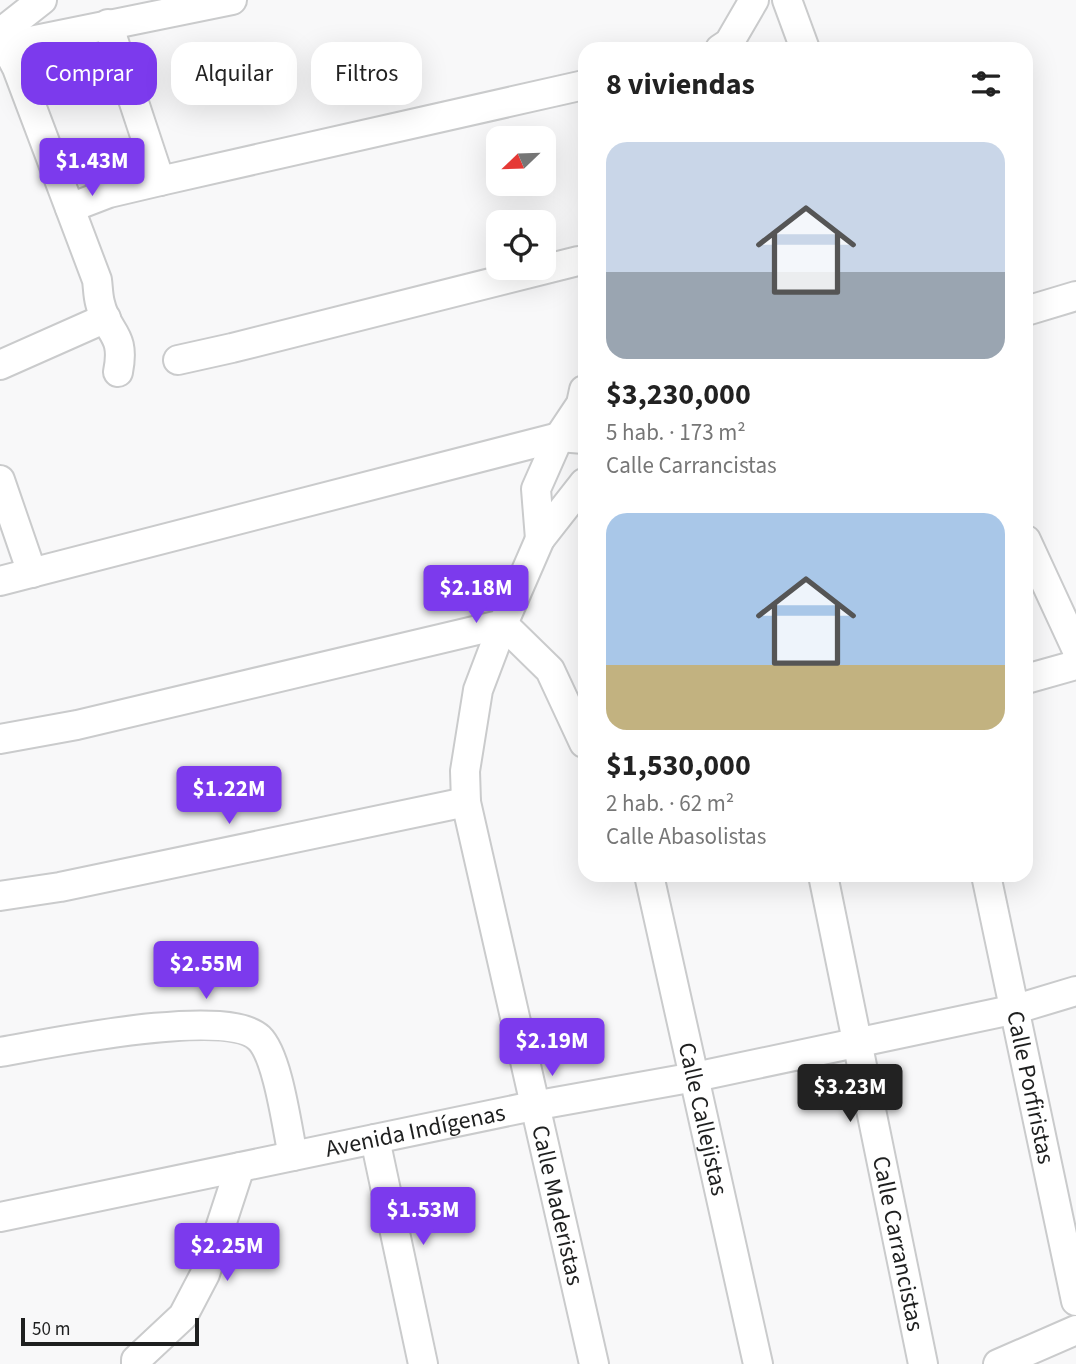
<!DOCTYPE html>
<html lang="es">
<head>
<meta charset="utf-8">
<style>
  :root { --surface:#fff; --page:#f2f2f2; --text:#222; --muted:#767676; --accent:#7c3aed }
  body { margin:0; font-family:"Source Sans 3",sans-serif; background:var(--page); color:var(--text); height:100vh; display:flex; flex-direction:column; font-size:26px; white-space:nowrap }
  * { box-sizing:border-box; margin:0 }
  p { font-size:23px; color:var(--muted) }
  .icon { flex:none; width:38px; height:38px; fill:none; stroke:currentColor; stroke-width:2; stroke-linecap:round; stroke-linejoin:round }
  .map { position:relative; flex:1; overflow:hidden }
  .panel { position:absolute; left:578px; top:42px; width:455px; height:840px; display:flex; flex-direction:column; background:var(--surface); border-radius:21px; box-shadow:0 7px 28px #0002 }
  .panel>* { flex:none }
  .top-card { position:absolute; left:21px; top:42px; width:452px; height:63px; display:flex; gap:14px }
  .needle { width:46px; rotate:247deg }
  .controls { position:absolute; left:486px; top:126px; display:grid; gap:14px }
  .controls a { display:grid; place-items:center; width:70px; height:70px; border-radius:14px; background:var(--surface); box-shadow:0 7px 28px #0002; font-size:35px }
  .scale { position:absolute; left:21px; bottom:18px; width:178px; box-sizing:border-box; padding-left:7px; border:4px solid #1e1f1f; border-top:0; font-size:19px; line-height:24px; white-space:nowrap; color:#1e1f1f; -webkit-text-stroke:5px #f8f8f9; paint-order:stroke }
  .price { position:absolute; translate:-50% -60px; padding:0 16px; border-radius:7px; background:var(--accent); color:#fff; font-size:23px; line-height:46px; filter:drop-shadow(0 2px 4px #0008) }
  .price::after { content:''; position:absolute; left:50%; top:42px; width:21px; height:16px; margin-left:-10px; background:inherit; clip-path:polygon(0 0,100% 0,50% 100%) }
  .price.active { background:#222; color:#fff }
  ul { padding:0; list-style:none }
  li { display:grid; align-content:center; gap:14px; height:371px; padding:0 28px }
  li span { display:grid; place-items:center; height:217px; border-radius:21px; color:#555 }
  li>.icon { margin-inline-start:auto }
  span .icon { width:126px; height:126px; fill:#fffc; stroke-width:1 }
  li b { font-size:30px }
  h2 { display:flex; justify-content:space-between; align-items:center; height:84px; padding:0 28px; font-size:30px }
  .tag { padding:0 24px; border-radius:21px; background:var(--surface); box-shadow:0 7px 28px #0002; font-size:24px; line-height:63px }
  .tag.active { background:var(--accent); color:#fff }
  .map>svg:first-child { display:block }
</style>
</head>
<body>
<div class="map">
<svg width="1076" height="1364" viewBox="0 0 1076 1364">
  <rect width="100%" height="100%" fill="#f8f8f9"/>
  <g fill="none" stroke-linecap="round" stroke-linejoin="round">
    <defs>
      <g id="street">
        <path d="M787 0 805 49"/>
        <path d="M108 24 160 181"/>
        <path d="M0 33 42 0"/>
        <path d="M0 36 17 68 97 280C98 287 98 296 100 303 107 335 126 332 118 372"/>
        <path d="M6 46 232 0"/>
        <path d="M720 49 729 43 754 0"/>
        <path d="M70 208 109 193 160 181 584 85"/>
        <path d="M1026 311 1076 296"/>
        <path d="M178 360 232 348 578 261 584 262"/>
        <path d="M0 365 106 318"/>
        <path d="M0 480 32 573"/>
        <path id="s1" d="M584 483 540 539 503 624 478 690 465 771 466 802 594 1364"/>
        <path d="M540 539 536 489 559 437 581 404 584 390"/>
        <path d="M1026 540 1076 648"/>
        <path d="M0 581 559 437 584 439"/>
        <path d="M1026 679 1076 665"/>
        <path d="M0 739 77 725 503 624 550 670 584 743"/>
        <path id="s2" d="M649 875 758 1364"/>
        <path id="s3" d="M823 875 923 1364"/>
        <path id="s4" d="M986 875 1076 1301"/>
        <path d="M0 896 60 887 466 802"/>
        <path d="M0 1052C48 1044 225 1006 259 1038 278 1056 287 1128 293 1156"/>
        <path d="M375 1139 423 1364"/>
        <path id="s5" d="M0 1217 533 1106 695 1077 1016 1009 1076 991"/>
        <path d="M136 1364V1360L183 1316 205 1274 240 1167"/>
        <path d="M998 1364 1076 1330"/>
      </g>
    </defs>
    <!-- street casing -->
    <use href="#street" stroke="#cacbcc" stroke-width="32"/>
    <!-- street -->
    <use href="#street" stroke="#fff" stroke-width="28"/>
  </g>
  <g text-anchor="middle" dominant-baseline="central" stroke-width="7" stroke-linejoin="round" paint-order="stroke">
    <!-- street labels -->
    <g font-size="24" fill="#1e1f1f" stroke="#f8f8f9">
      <text stroke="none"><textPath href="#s4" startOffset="217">Calle Porfiristas</textPath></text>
      <text stroke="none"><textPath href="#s2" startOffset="250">Calle Callejistas</textPath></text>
      <text stroke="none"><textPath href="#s5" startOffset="424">Avenida Indígenas</textPath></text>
      <text stroke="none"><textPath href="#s1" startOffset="761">Calle Maderistas</textPath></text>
      <text stroke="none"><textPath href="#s3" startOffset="376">Calle Carrancistas</textPath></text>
    </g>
  </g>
</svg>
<div class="controls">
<a><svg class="needle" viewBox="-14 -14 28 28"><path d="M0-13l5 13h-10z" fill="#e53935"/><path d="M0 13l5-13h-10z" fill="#767676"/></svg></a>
<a><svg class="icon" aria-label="locate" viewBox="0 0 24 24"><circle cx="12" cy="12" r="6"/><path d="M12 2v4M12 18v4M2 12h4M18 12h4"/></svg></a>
</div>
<div class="scale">50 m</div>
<b class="price" style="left:92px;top:198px">$1.43M</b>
<b class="price" style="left:476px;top:625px">$2.18M</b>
<b class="price" style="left:229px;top:826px">$1.22M</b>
<b class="price" style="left:206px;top:1001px">$2.55M</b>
<b class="price" style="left:552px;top:1078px">$2.19M</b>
<b class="price active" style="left:850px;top:1124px">$3.23M</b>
<b class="price" style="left:423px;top:1247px">$1.53M</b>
<b class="price" style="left:227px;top:1283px">$2.25M</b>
<div class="top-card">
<a class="tag active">Comprar</a>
<a class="tag">Alquilar</a>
<a class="tag">Filtros</a>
</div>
<section class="panel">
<h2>8 viviendas<svg class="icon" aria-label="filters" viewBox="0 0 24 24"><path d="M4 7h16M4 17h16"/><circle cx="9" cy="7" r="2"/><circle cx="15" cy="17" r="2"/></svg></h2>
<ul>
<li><span style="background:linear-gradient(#c9d6e8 60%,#9aa5b1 0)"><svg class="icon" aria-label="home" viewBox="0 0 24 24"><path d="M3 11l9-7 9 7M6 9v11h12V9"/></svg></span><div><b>$3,230,000</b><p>5 hab. · 173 m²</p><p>Calle Carrancistas</p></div></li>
<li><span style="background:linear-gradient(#a9c7e8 70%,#c2b280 0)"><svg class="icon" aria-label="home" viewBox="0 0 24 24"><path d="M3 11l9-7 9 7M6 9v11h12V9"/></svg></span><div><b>$1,530,000</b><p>2 hab. · 62 m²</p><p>Calle Abasolistas</p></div></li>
</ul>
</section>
</div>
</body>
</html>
